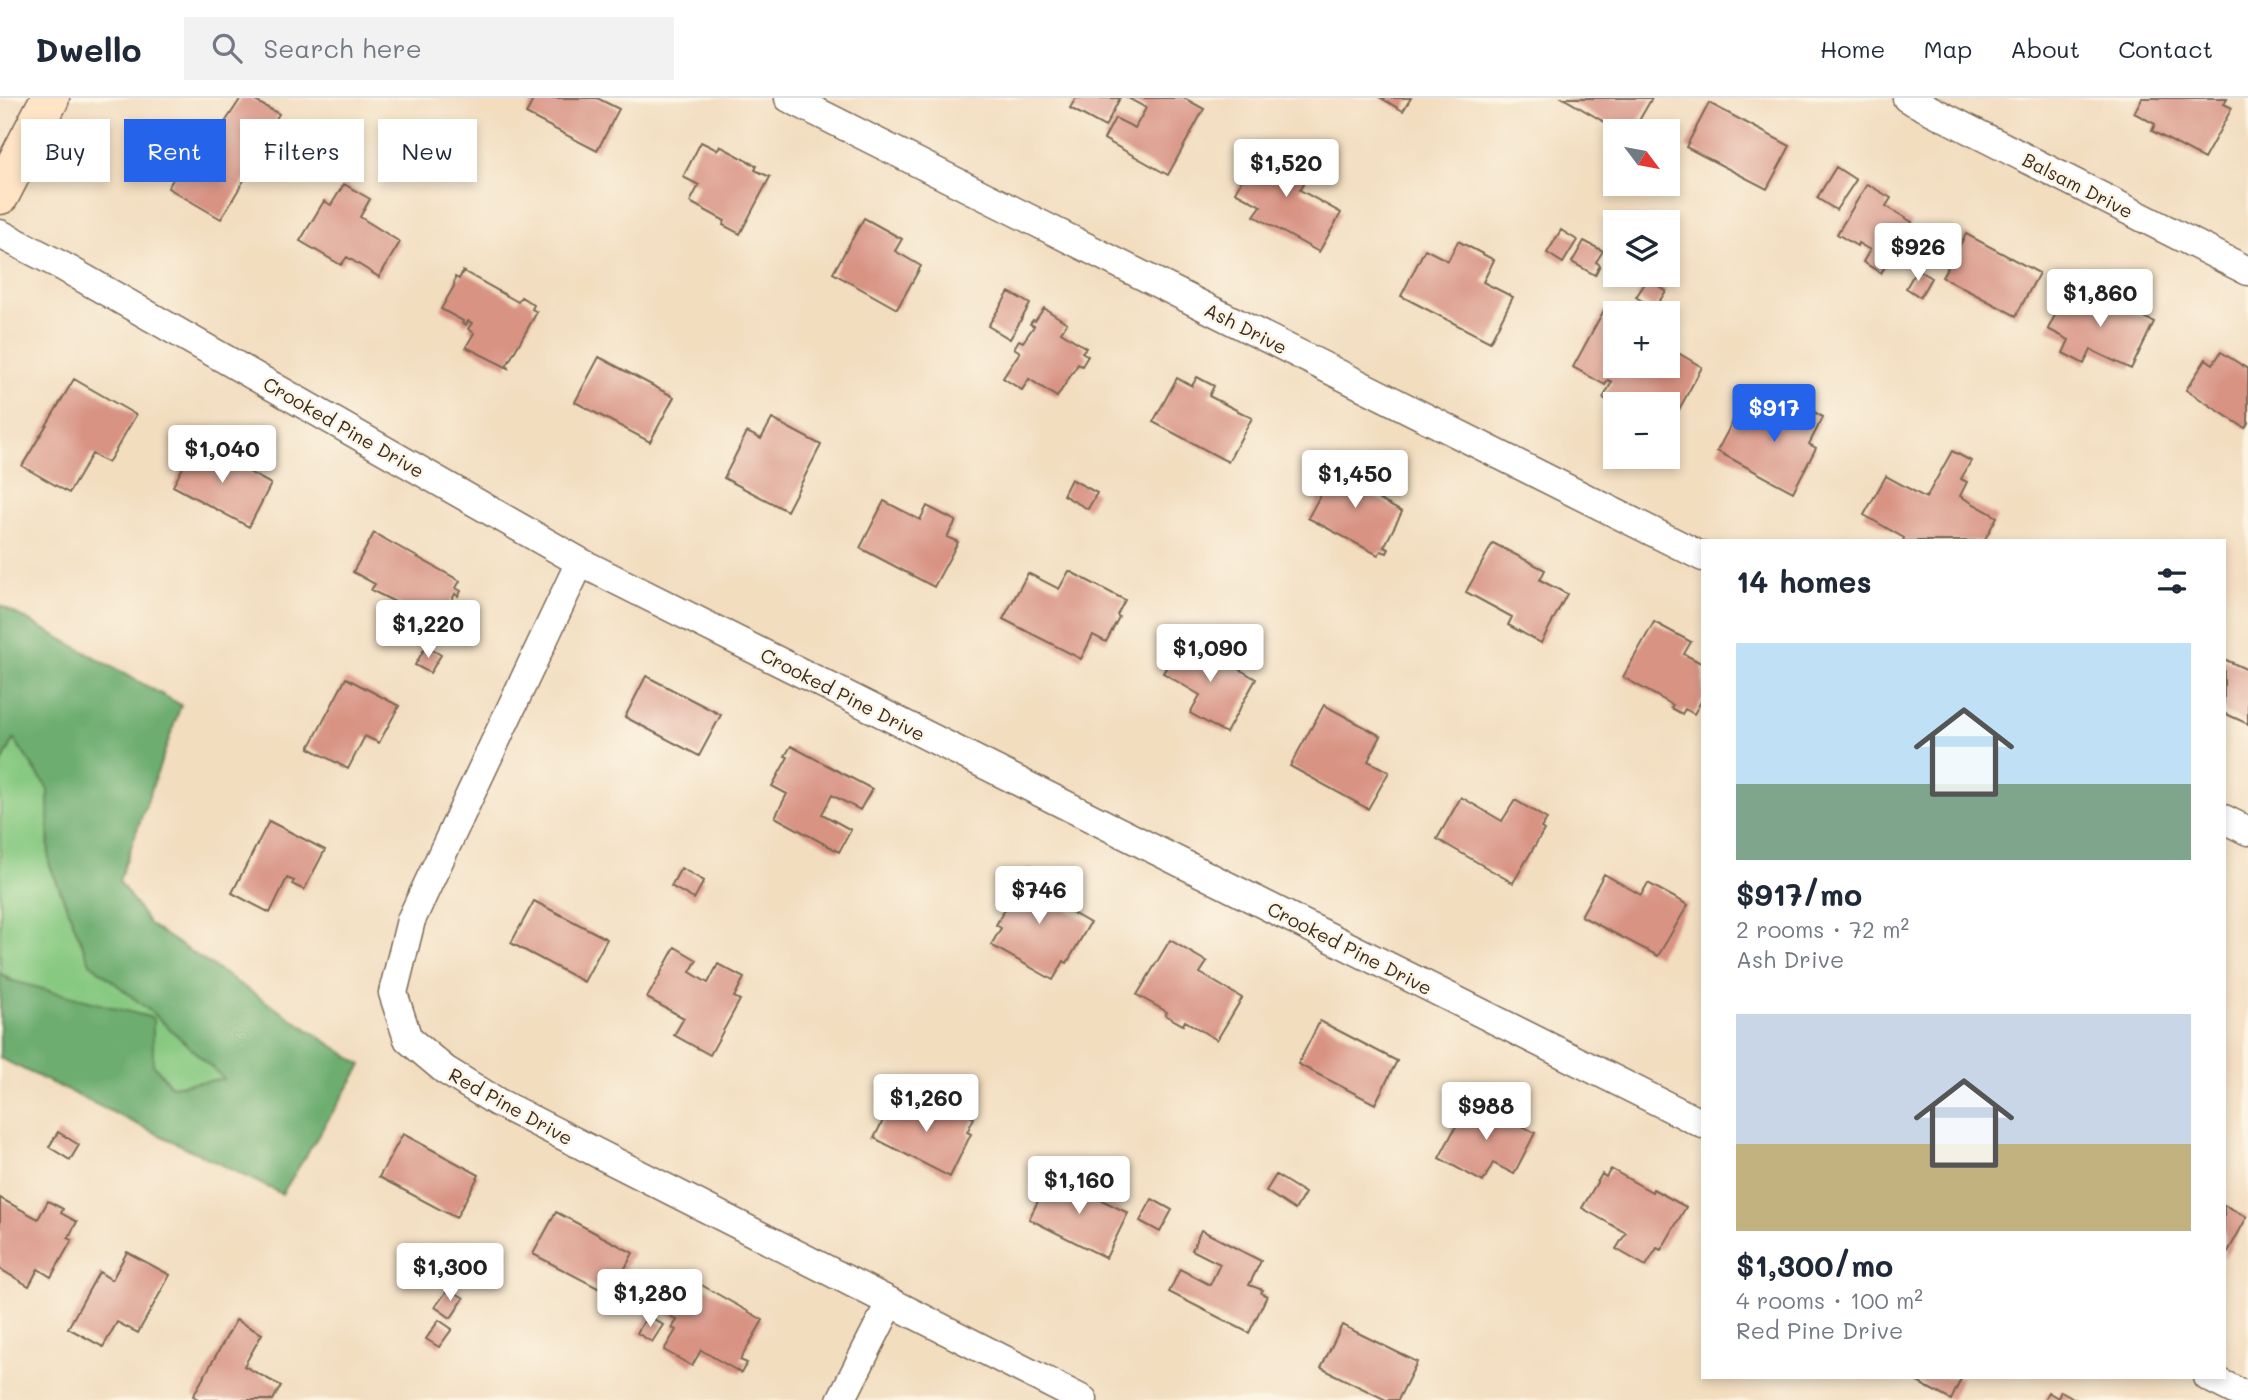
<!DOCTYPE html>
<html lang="en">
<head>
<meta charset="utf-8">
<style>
  :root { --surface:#fff; --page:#f2f2f3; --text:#1f2937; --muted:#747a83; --line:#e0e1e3; --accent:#2563eb }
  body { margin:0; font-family:Mali,sans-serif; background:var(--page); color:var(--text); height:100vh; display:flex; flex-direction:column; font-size:26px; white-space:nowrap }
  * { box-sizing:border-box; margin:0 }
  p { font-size:23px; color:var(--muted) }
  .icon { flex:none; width:38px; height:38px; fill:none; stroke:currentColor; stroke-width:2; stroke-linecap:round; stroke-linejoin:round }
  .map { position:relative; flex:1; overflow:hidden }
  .drawer { position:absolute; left:1701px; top:441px; width:525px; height:840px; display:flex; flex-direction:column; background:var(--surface); border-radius:0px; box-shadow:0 4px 10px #0003 }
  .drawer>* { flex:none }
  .guide { position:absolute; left:21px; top:21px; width:665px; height:63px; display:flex; gap:14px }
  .needle { width:46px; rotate:122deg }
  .buttons { position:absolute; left:1603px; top:21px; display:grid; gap:14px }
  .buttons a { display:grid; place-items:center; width:77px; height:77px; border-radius:0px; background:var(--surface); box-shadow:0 4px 10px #0003; font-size:35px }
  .price { position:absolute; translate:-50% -60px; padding:0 16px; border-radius:7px; background:#fff; color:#222; font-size:23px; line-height:46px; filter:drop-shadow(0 2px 4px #0008) }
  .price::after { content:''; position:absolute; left:50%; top:42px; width:21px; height:16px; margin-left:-10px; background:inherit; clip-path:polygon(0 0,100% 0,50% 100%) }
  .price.selected { background:var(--accent); color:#fff }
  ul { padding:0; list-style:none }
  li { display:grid; align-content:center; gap:14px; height:371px; padding:0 35px }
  li span { display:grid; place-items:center; height:217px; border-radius:0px; color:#555 }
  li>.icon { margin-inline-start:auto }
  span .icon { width:126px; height:126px; fill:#fffc; stroke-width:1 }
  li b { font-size:30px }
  h2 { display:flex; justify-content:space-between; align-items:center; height:84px; padding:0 35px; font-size:30px }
  .chip { padding:0 24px; border-radius:0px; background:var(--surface); box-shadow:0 4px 10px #0003; font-size:24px; line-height:63px }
  .chip.selected { background:var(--accent); color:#fff }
  header { display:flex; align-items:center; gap:42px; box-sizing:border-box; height:98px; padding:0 35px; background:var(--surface); border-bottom:2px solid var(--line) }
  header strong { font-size:33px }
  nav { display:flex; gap:38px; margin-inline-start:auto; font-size:24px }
  .search { width:490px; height:63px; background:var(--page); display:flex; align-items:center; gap:18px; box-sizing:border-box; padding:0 24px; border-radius:0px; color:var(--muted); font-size:26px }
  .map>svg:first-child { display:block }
</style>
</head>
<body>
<header>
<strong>Dwello</strong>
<div class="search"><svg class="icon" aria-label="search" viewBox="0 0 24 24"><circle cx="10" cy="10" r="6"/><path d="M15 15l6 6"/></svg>Search here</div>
<nav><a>Home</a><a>Map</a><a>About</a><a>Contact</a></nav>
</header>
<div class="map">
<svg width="2248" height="1302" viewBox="0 0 2248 1302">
  <rect width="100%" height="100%" fill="#fcf5e5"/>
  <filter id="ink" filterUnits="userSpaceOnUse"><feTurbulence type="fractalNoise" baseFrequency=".0143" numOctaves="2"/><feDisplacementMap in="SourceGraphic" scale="14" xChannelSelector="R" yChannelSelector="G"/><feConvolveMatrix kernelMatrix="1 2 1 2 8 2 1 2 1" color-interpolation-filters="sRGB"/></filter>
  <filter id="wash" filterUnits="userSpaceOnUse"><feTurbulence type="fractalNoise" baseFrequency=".00686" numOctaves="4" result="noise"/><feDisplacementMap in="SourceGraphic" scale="28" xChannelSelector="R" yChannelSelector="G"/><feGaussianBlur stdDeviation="1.57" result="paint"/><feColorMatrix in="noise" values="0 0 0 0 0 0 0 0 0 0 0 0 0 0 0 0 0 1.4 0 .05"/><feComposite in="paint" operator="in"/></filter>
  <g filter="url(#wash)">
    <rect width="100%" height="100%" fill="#f2ddbf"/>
    <!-- green -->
    <path fill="#87c981" stroke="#617a50" stroke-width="2" d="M14 641 48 691 49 765 90 865 156 918 225 981 171 988 153 966 0 875V668Z"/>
    <!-- forest -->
    <path fill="#6dad6f" stroke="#546c46" stroke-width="2" d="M0 507 181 607 119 783 150 827 362 967 282 1096 0 960V875L9 882 153 920V966L171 988 224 981 156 918 90 865 49 765 48 691 14 641 0 668Z"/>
    <g id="blocks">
      <!-- building -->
      <path fill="#d89383" d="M241 0H250L279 16 259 50 262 52 221 121 168 90 188 55 205 65 214 50 210 47Z
        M534 0H597L619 11 597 53 526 16Z
        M1076 0H1120L1105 29 1070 10Z
        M1128 0H1184L1204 11 1168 77 1104 41 1115 20 1135 30 1146 10Z
        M1381 0H1411L1403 13Z
        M1563 0H1652L1633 33H1620Z
        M2142 0H2227L2224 6 2232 10 2204 61 2152 33 2155 26 2134 15Z
        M1709 5 1790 48 1767 91 1686 49Z
        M701 44 717 52 720 48 757 68 755 72 770 79 740 136 723 127 725 123 690 104 699 87 683 79Z
        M1263 44 1296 62 1291 71 1307 79 1300 92 1341 115 1319 154 1254 118 1261 108 1235 94Z
        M1836 69 1856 82 1836 112 1817 100Z
        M344 86 370 101 360 119 400 144 379 179 347 159 341 167 300 143 324 103 331 107Z
        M1867 86 1891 100 1886 108 1912 124 1881 175 1863 164 1870 152 1858 145 1857 148 1837 136Z
        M864 120 902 141 895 153 921 168 897 211 833 175Z
        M1561 132 1577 142 1563 165 1547 155Z
        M1966 136 2039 175 2016 218 1942 179Z
        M1458 143 1494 162 1483 184 1513 199 1490 244 1401 198 1425 151 1448 163Z
        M1584 143 1603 153 1596 164 1600 167 1595 177 1572 164Z
        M1917 171 1931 180 1920 199 1906 190Z
        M463 173 518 204 521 199 534 207 532 211 537 214 507 267 508 270 466 249 474 235 468 231 472 225 468 223 466 227 462 225 463 223 441 211 454 188 455 179 459 181Z
        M1648 181 1666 193 1654 211 1636 199Z
        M2067 193 2087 203 2092 194 2154 224 2131 271 2091 252 2084 266 2063 255 2069 242 2048 231Z
        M1009 194 1030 206 1010 241 988 228Z
        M1044 210 1067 225 1061 234 1086 250 1082 254 1088 258 1082 268 1078 266 1057 299 1029 281 1022 292 1003 280 1020 254 1014 250 1019 242 1023 244 1034 228 1030 226 1033 222 1035 223Z
        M1604 212 1615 218V268H1668V249L1702 269 1668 332V306H1614L1603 300 1612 284 1608 282 1605 287 1573 269Z
        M2221 254 2248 271V325L2245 330 2186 292 2206 261 2213 266Z
        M599 259 674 299 650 344 575 304Z
        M1197 279 1214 288 1209 298 1252 320 1228 364 1153 324 1177 280 1192 288Z
        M74 281 136 317 108 365 92 356 69 395 22 368Z
        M1792 302 1823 319 1809 346 1816 350 1793 394 1717 353 1740 310 1777 330Z
        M772 321 821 347 787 413 724 380 747 334 761 341Z
        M196 345 271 386 249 429 173 388Z
        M1952 353 1971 363 1961 381 1967 384 1960 398 1997 419 1984 443H1903L1904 440 1864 417 1886 378 1926 400Z
        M1338 364 1376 384 1369 396 1402 414 1384 449 1389 451 1387 455 1381 453 1378 457 1308 420Z
        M1071 381 1097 395 1088 411 1063 397Z
        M884 403 920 422 927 408 956 423 947 439 958 444 934 489 860 450Z
        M374 435 460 483 456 490 461 493 458 498 455 496 439 526 371 492 375 486 353 474Z
        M1493 445 1545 472 1540 482 1567 496 1541 545 1508 527 1512 519 1466 494Z
        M1069 473 1125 502 1117 517 1119 519 1106 544 1093 537 1081 561 1003 521 1028 475 1059 491Z
        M1654 524 1691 544 1684 556 1703 566V600L1694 616 1685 611 1682 616 1671 610 1673 607 1623 579Z
        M1184 539 1256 581 1226 635 1190 615 1200 597 1163 575Z
        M426 548 441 557 430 575 415 567Z
        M2224 561 2248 572V626L2224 615Z
        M646 578 721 617 699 658 625 619Z
        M346 580 399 608 379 645 365 638 348 671 309 650Z
        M1324 607 1381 638 1368 663 1389 674 1368 711 1290 668Z
        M791 648 872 691 860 712 832 697 822 716 851 732 839 754 775 719 787 696 772 688 788 659 785 658Z
        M1461 699 1502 723 1515 702 1547 721 1541 730 1544 732 1513 785 1437 741Z
        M269 723 325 752 304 792 292 786 294 783 287 780 270 815 232 795Z
        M1029 769 1064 789 1054 807 1061 812 1062 809 1090 825 1067 865 1064 863 1053 882 991 847 1001 830 996 827Z
        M681 770 704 783 694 801 671 788Z
        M1604 776 1641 797 1648 785 1688 807 1658 858 1581 818Z
        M534 803 607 841 584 884 511 845Z
        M1170 842 1207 864 1200 875 1242 900 1217 942 1185 923 1183 927 1165 917 1167 914 1137 897Z
        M675 849 697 862 690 874 708 885 718 866 744 880 734 899 740 902 710 957 674 937 684 920 647 900Z
        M1320 923 1397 963 1375 1006 1298 966Z
        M896 997 938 1018 945 1005 974 1020 967 1034 971 1036 950 1079 874 1040Z
        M1471 1000 1535 1035 1514 1076 1493 1065 1483 1084 1439 1060Z
        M58 1034 79 1047 70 1062 49 1049Z
        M403 1036 479 1077 456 1120 379 1079Z
        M1611 1071 1652 1094 1653 1091 1686 1109 1661 1152 1657 1150 1646 1168 1616 1151 1626 1135 1582 1110 1602 1076 1606 1079Z
        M1051 1077 1128 1115 1106 1160 1029 1121Z
        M1276 1077 1305 1095 1295 1112 1266 1093Z
        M0 1100 38 1121 48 1103 63 1111 61 1115 77 1124 68 1140 72 1142 51 1179 38 1171 29 1188 0 1171Z
        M1152 1101 1172 1112 1160 1134 1140 1123Z
        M2224 1107 2247 1119 2224 1161Z
        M556 1114 633 1155 611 1197 533 1156Z
        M1201 1132 1261 1163 1249 1187 1263 1192 1261 1195 1267 1198 1249 1235 1169 1194 1180 1171 1210 1187 1220 1166 1192 1152Z
        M127 1154 170 1177 138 1235 117 1224 103 1249 68 1230 99 1174 112 1182Z
        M678 1185 693 1194 698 1185 763 1222 740 1262 747 1265 741 1275 701 1252 692 1268 664 1252 676 1232 672 1230 677 1222 662 1213Z
        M451 1192 464 1200 451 1220 435 1209 447 1193 450 1195Z
        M648 1217 663 1227 652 1244 637 1235Z
        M236 1222 262 1236 244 1268 281 1288 273 1302H200L193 1298Z
        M439 1222 452 1231 439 1249 426 1241Z
        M1342 1227 1417 1264 1398 1302H1386L1321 1270Z
        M1908 1279H1962L1951 1302Z
        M2061 1293 2077 1302H2044L2048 1294 2058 1300Z"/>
    </g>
  </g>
  <g filter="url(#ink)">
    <use href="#blocks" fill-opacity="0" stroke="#7b6956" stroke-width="2"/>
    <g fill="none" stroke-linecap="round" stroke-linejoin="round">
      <defs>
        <path id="street" d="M789 0 1703 459
          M1907 0 2248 173
          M0 136 62 168 580 464 1703 1026
          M580 464 411 822 393 895 408 941 445 972 497 1004 1083 1302
          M2224 721 2248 733
          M2208 1279 2248 1299
          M841 1302 890 1205"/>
        <path id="secondary" d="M0 97 50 0"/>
      </defs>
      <!-- street casing -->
      <use href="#street" stroke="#7b6956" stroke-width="31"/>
      <!-- secondary casing -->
      <use href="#secondary" stroke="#7b6956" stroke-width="41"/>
      <!-- street -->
      <use href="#street" stroke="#fff" stroke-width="28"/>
      <!-- secondary -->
      <use href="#secondary" stroke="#ffe4c6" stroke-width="38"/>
    </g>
  </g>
  <g text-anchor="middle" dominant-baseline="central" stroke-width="5" stroke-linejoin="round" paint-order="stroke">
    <!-- street labels -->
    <g font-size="19" fill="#3b2a1e" stroke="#fcf5e5">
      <text transform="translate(2078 87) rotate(27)">Balsam Drive</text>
      <text transform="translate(1246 230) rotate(27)">Ash Drive</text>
      <text transform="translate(344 329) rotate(30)">Crooked Pine Drive</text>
      <text transform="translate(843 596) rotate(27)">Crooked Pine Drive</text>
      <text transform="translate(1350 850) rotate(27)">Crooked Pine Drive</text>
      <text transform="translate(511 1008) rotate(29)">Red Pine Drive</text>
    </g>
  </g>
</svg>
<div class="buttons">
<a><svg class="needle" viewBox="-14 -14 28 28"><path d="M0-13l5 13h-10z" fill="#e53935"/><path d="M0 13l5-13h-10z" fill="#747a83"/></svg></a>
<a><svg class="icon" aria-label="layers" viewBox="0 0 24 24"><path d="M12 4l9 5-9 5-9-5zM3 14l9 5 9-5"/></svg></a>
<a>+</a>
<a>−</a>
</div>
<b class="price" style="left:1286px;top:101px">$1,520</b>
<b class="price" style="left:1918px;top:185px">$926</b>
<b class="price" style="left:2100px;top:231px">$1,860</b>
<b class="price selected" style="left:1774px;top:346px">$917</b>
<b class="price" style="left:222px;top:387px">$1,040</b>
<b class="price" style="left:1355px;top:412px">$1,450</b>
<b class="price" style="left:428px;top:562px">$1,220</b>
<b class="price" style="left:1210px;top:586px">$1,090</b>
<b class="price" style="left:1039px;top:828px">$746</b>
<b class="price" style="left:926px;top:1036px">$1,260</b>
<b class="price" style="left:1486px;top:1044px">$988</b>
<b class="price" style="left:1079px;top:1118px">$1,160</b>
<b class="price" style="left:450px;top:1205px">$1,300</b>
<b class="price" style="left:650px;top:1231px">$1,280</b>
<div class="guide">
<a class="chip">Buy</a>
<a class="chip selected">Rent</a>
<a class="chip">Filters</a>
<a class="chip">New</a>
</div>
<section class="drawer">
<h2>14 homes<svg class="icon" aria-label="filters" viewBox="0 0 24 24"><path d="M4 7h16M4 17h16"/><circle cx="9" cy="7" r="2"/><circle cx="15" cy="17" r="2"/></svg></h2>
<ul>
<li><span style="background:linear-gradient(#bfe0f5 65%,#7fa58c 0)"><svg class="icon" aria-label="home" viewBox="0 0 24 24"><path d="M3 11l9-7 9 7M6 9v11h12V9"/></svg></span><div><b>$917/mo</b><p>2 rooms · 72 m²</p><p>Ash Drive</p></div></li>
<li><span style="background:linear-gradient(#c9d6e8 60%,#c2b280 0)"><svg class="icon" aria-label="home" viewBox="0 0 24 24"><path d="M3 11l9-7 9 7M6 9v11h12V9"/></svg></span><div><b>$1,300/mo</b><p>4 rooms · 100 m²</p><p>Red Pine Drive</p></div></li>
</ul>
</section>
</div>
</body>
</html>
